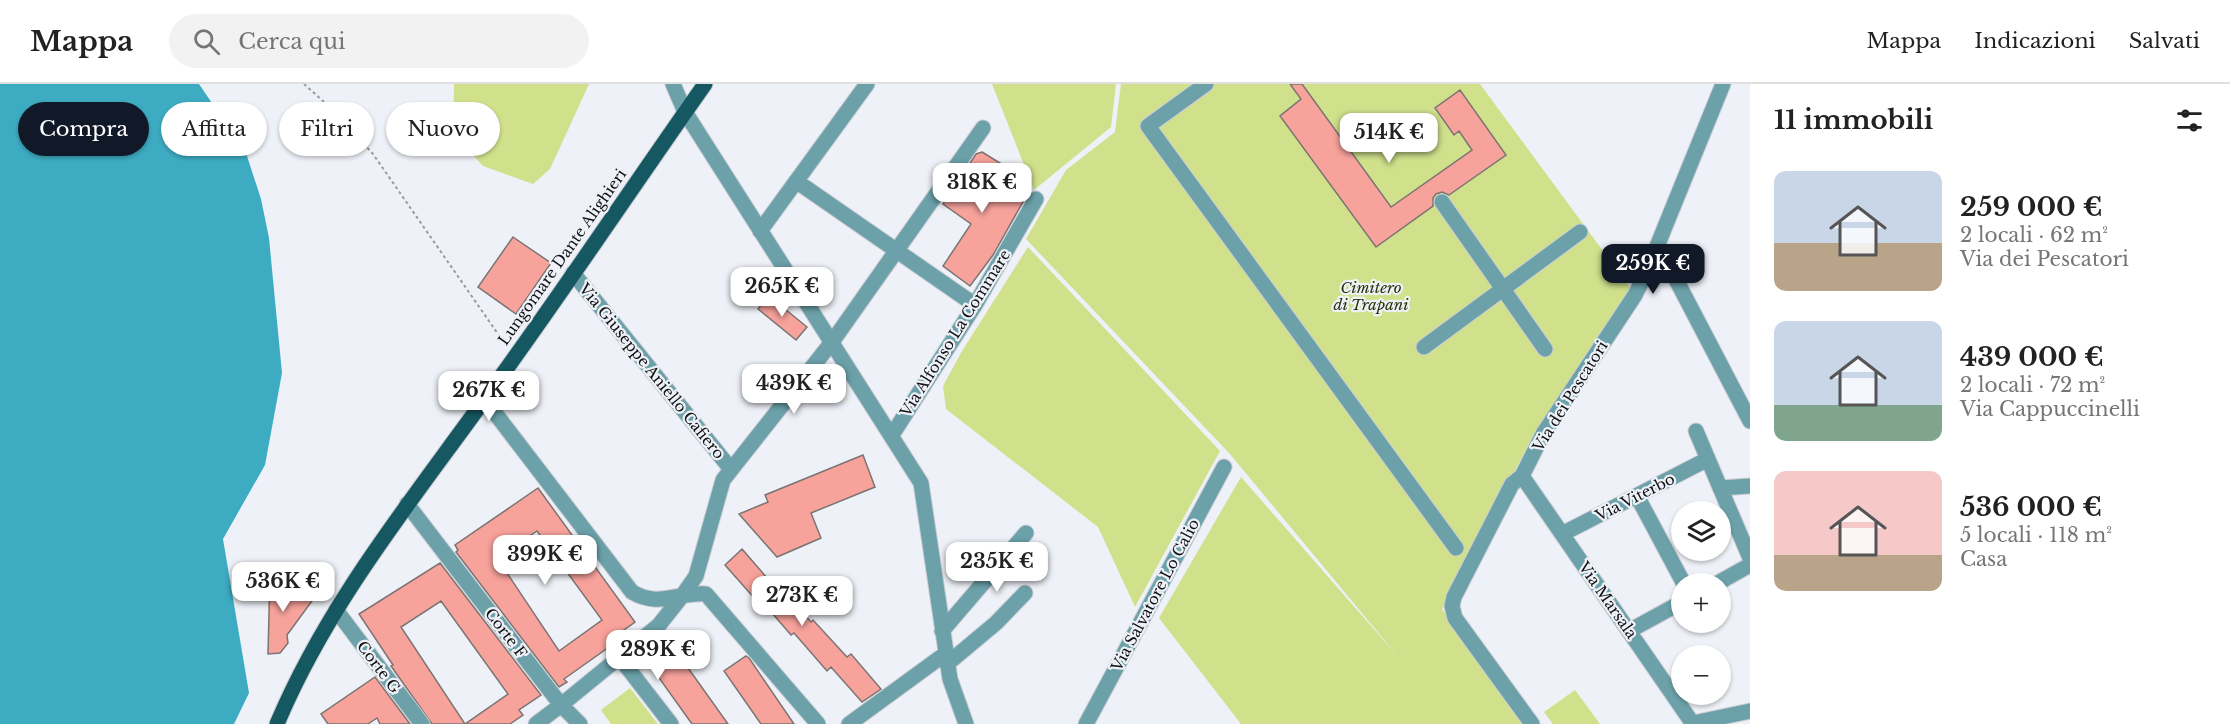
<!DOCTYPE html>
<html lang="it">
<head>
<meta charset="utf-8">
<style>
  :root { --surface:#fff; --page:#f2f2f2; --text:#222; --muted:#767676; --line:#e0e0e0; --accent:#111827 }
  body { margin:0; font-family:"Libre Baskerville",serif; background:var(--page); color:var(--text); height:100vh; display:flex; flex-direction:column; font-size:22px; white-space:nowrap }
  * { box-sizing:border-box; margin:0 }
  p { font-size:20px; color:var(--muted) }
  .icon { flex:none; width:33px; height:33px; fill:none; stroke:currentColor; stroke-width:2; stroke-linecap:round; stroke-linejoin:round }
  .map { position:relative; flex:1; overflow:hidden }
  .drawer { display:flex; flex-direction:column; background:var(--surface); width:480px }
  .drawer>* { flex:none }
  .top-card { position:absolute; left:18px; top:18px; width:570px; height:54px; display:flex; gap:12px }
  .fabs { position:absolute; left:1671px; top:417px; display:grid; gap:12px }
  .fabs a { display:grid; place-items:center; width:60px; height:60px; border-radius:50%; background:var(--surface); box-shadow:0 2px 4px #0004; font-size:30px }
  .price { position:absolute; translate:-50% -51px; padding:0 14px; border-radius:12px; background:#fff; color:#222; font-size:20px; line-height:39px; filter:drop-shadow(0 2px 3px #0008) }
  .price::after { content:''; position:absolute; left:50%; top:36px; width:18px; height:14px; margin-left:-9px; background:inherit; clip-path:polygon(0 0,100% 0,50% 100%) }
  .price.active { background:var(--accent); color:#fff }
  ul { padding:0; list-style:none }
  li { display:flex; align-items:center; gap:18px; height:150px; padding:0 24px }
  li span { display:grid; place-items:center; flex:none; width:168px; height:120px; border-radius:12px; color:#555 }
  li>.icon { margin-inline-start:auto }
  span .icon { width:72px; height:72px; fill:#fffc; stroke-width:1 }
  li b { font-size:26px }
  h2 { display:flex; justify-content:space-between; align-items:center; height:72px; padding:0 24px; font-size:26px }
  .pill { padding:0 21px; border-radius:27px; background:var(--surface); box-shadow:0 2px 4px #0004; font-size:21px; line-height:54px }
  .pill.active { background:var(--accent); color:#fff }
  header { display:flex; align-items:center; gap:36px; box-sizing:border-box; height:84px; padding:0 30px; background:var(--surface); border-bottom:2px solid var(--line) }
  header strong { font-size:28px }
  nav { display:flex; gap:33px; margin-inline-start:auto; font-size:21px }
  .search { width:420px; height:54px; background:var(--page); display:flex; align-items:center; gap:15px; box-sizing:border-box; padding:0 21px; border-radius:33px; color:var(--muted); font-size:22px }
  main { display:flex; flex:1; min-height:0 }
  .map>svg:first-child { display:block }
</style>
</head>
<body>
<header>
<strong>Mappa</strong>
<div class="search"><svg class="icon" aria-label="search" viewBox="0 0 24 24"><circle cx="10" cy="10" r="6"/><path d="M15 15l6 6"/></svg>Cerca qui</div>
<nav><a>Mappa</a><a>Indicazioni</a><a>Salvati</a></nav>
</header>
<main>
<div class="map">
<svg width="1750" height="640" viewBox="0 0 1750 640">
  <rect width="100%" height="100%" fill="#eef1f7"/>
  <!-- green -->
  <path fill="#d0e08b" d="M454 0H589L550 85 533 100 483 82 453 49Z
    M992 0H1116L1111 43 1034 106Z
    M1121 0H1480L1631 205 1538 343 1442 525 1526 640H1241L1159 534 1241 393 1400 575 1230 370 1026 155 1066 86 1115 48Z
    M1028 163 1220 367 1135 523 1098 443 946 325 943 302 962 267Z
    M630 604 658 640H611L601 626Z
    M1575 606 1600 640H1553L1544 628Z"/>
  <!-- water -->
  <path fill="#3dacc2" d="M0 0H199L246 69 261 115 269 154 282 289 265 381 223 455 249 609 234 640H0Z"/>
  <!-- building -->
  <path fill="#f7a29b" stroke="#7b7473" stroke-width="1.5" fill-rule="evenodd" d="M1290 0H1302L1391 123 1472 66 1459 47 1454 51 1435 24 1460 6 1506 71 1449 111 1442 108 1436 110 1433 114V122L1376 163 1280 32 1301 15Z
    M982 68 1013 87 1024 116 993 171 970 202 943 182 971 140 943 120 976 70Z
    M513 153 551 179 516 230 478 203Z
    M769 212 807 243 796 256 758 225Z
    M863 371 875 403 811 429 821 454 777 473 739 430 768 418 765 411Z
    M538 404 635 538 613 554 616 558 564 595 567 598 559 603 456 468 458 466 455 461ZM537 447 602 536 559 567 497 474Z
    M742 465 775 503 777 500 811 538 813 536 847 573 851 570 881 605 862 618 831 583 827 587 794 549 791 551 759 514 756 516 725 481Z
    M440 479 541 611 519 626 523 631 510 640H465L508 610 441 517 401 543 465 640H432L391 582 393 581 359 530Z
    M270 490 312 517 287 551 288 559 280 569 268 570Z
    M671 560 728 640H692L647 577Z
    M746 572 749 574 794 640H761L724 587Z
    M375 593 410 640H380L377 634 368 640H328L321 630Z"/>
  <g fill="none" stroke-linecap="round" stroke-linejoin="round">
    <defs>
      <path id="minor" d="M673 0 685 28 921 399 950 595 966 640
        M1206 0 1148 42 1456 464
        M796 97 975 221
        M1442 118 1545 265
        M760 147 867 0
        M1658 161 1750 337
        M573 189 730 384
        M1424 263 1580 148
        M485 316 632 508C659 524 677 508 706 510L818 640
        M1696 347 1750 474
        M892 351 975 221 1036 115
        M1522 392 1693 640
        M1720 404 1750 402
        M1637 412 1684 500
        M407 420 561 621 659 541 682 512 696 492 723 396 832 258 983 44
        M1562 450 1708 375
        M1716 500 1750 481
        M336 526 422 640
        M942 547 1026 449
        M1629 547 1682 518
        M620 574 671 640
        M947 580 996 539 1025 509
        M1693 639 1750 627
        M536 640 561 621 580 640
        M849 640 945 570
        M1086 640 1224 383
        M1532 640 1455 534 1452 522 1454 513 1512 400 1522 392 1543 350 1635 211 1647 187 1723 0"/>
      <path id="major" d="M277 640C327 521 409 420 484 316 560 212 631 105 705 0"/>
    </defs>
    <!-- minor casing -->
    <use href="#minor" stroke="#cbcdd3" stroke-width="17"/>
    <!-- major casing -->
    <use href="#major" stroke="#cbcdd3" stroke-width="17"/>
    <!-- path -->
    <path stroke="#989a9e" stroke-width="2" stroke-dasharray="3 3" stroke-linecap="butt" d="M304 0 332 25 373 70 507 263"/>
    <!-- minor -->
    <use href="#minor" stroke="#6ca1aa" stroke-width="15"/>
    <!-- major -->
    <use href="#major" stroke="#155861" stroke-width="15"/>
  </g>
  <g text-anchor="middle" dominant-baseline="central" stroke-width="4.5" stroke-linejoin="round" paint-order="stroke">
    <!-- street labels -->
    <g font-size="15" fill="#111214" stroke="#eef1f7">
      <text transform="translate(562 173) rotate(-55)">Lungomare Dante Alighieri</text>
      <text transform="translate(955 249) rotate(-58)">Via Alfonso La Commare</text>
      <text transform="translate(652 287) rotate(51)">Via Giuseppe Aniello Cafiero</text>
      <text transform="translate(1570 312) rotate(-58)">Via dei Pescatori</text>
      <text transform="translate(1635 413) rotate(-27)">Via Viterbo</text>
      <text transform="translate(1155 511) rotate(-62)">Via Salvatore Lo Calio</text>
      <text transform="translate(1608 516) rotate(55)">Via Marsala</text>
      <text transform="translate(506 549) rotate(53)">Corte F</text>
      <text transform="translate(379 583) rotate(53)">Corte G</text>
    </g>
    <!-- park labels -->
    <g font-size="15" font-style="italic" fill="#2b3105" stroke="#eef1f7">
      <text x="1371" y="203">Cimitero<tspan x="1371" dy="17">di Trapani</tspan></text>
    </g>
  </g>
</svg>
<div class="fabs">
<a><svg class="icon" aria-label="layers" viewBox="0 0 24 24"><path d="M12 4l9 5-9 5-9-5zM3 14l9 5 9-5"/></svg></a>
<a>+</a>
<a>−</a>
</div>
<b class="price" style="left:1389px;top:80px">514K €</b>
<b class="price" style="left:982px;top:130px">318K €</b>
<b class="price active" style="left:1653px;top:211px">259K €</b>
<b class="price" style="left:782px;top:234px">265K €</b>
<b class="price" style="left:794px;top:331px">439K €</b>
<b class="price" style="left:489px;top:338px">267K €</b>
<b class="price" style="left:545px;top:502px">399K €</b>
<b class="price" style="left:997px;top:509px">235K €</b>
<b class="price" style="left:283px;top:529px">536K €</b>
<b class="price" style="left:802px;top:543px">273K €</b>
<b class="price" style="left:658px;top:597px">289K €</b>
<div class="top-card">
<a class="pill active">Compra</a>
<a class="pill">Affitta</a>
<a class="pill">Filtri</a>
<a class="pill">Nuovo</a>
</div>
</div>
<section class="drawer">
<h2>11 immobili<svg class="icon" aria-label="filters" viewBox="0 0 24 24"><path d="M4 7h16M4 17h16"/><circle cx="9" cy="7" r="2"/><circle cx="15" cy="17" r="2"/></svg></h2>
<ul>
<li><span style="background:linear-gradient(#c9d6e8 60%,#b9a48a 0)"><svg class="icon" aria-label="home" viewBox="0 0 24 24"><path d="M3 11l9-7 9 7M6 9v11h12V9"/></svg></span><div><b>259 000 €</b><p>2 locali · 62 m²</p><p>Via dei Pescatori</p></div></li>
<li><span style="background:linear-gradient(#c9d6e8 70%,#7fa58c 0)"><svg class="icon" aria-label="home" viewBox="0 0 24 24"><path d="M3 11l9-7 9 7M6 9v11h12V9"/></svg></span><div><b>439 000 €</b><p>2 locali · 72 m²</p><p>Via Cappuccinelli</p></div></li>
<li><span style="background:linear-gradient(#f6c9c9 70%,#b9a48a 0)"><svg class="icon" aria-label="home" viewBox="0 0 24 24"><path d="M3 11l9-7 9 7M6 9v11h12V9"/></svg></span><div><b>536 000 €</b><p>5 locali · 118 m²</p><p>Casa</p></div></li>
</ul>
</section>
</main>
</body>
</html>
